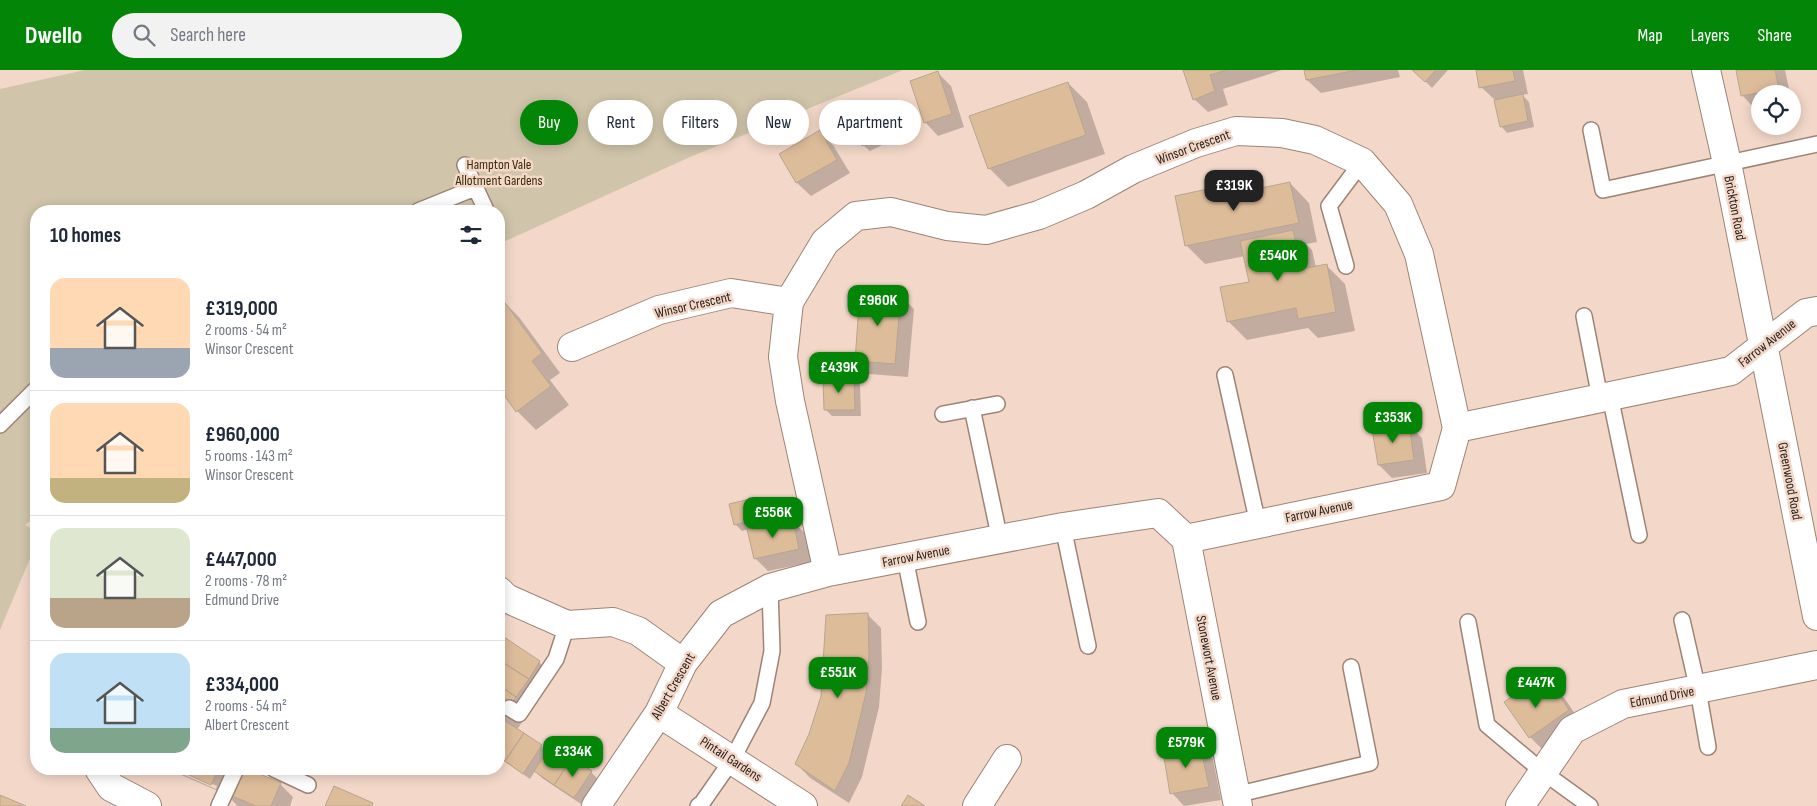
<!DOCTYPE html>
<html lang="en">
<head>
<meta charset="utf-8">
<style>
  :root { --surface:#fff; --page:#f2f2f3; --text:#1f2937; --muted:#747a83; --line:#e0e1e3; --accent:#038507 }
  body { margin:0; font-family:"Sofia Sans Condensed",sans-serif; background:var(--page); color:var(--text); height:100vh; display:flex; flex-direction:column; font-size:19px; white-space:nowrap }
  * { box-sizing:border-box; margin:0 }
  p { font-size:16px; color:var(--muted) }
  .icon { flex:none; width:28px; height:28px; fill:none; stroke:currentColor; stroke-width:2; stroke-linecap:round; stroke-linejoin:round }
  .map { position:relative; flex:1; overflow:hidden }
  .drawer { position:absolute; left:30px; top:135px; width:475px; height:570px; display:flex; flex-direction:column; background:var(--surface); border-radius:20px; box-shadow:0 2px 12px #0003 }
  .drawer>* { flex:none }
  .guide { position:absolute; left:520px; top:30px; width:475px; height:45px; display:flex; gap:10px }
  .buttons { position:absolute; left:1751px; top:15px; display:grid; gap:10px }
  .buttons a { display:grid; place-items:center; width:50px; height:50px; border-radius:50%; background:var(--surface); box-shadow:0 2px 12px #0003; font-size:25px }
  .price { position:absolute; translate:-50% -42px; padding:0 11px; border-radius:10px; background:var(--accent); color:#fff; font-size:16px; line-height:32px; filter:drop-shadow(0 1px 2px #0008) }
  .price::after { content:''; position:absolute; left:50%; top:30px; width:15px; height:11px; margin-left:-8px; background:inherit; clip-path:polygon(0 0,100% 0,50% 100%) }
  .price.on { background:#222; color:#fff }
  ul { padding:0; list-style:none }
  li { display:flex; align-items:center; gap:15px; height:125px; padding:0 20px }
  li+li { border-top:1px solid var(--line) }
  li span { display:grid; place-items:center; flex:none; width:140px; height:100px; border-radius:15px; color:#555 }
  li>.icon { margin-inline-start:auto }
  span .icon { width:60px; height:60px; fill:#fffc; stroke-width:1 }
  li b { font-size:21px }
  h2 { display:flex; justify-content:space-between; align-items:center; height:60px; padding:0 20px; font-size:21px }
  .tag { padding:0 18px; border-radius:22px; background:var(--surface); box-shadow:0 2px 12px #0003; font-size:18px; line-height:45px }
  .tag.on { background:var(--accent); color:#fff }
  header { display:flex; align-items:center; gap:30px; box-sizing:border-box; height:70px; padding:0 25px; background:var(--accent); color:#fff }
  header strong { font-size:24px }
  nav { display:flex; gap:28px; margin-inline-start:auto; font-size:18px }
  .search { width:350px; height:45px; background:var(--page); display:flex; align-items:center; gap:12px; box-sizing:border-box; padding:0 18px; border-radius:28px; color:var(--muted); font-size:19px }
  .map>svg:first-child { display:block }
</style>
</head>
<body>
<header>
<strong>Dwello</strong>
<div class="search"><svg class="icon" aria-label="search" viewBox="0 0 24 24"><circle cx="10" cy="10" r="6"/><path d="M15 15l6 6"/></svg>Search here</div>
<nav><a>Map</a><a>Layers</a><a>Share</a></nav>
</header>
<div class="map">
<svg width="1817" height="736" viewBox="0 0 1817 736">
  <rect width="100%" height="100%" fill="#f3d8c9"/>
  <!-- green -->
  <path fill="#d0c5aa" d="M85 0H903L690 87 499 174V141H36V447L25 455 36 461V474L0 560V19Z"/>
  <!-- shadow -->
  <path fill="#0003" fill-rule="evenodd" d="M1184 0H1282L1223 19 1228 35 1208 42 1194 29Z
    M1305 0H1398L1400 7 1321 23 1307 10Z
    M1414 0H1448L1432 18Z
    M1477 0H1523L1528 24 1522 25 1529 32 1534 57 1507 63 1501 56 1495 30 1481 17Z
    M1737 0H1785L1790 24H1760V38L1755 39 1742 25Z
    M938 3 951 16 964 57 938 66 925 52Z
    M1068 13 1087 32 1105 84 1008 117 989 98Z
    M874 33 881 39 895 69 870 81 863 75Z
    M820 62 833 75 850 103 811 126 797 113 781 85Z
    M1290 113 1309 133 1317 172 1306 174 1312 180 1316 197 1326 195 1345 214 1355 261 1318 268 1308 258 1247 270 1228 251 1250 213 1245 186 1205 194 1186 175 1239 114 1247 122Z
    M900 225 914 239 908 307 869 304 856 290Z
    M500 228 519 247 560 303 550 310 569 335 536 360 517 341 505 312 499 304Z
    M853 308 860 315 861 346H832L825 339Z
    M1408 354 1422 368 1427 403 1392 408 1379 395Z
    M749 431 756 437 760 457 792 451 806 464 812 492 768 501 755 488 749 459 742 461 735 454Z
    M867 544 881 558 882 598 879 637 862 707 849 733 810 708 797 694Z
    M504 569 539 592 546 599 529 641 517 660 541 676 548 683 552 676 591 702 598 709 581 734 542 708 535 701 530 709 499 688V578Z
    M1552 616 1565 629 1582 654 1543 680 1530 667 1524 620 1533 629Z
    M1200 675 1213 689 1221 730 1184 736 1172 723Z
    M164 699H227L218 721 179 704 175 700 174 703ZM178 699 217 716 216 719 178 702Z
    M230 699H245L280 714 293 727 290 736H236L237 735 221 720Z"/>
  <!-- building -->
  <path fill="#ddbc9a" stroke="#b8a590" d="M1183 0H1227L1210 5 1215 21 1193 30Z
    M1304 0H1357L1306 10Z
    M1412 0H1436L1425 12Z
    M1476 0H1513L1515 11 1479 18Z
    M1736 0H1775L1779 19 1741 26Z
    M938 1 952 44 924 53 910 11Z
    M1068 12 1086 65 988 99 969 46Z
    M1523 24 1528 51 1500 57 1494 30Z
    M874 31 889 63 862 76 847 44Z
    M820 60 837 90 796 113 779 84Z
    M1240 112 1242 122 1290 112 1299 153 1185 176 1175 126Z
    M1293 160 1302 199 1327 194 1336 242 1298 249 1296 238 1227 252 1220 217 1249 212 1240 171Z
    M860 221 901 224 895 294 855 291Z
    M500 226 542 283 532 291 551 316 516 342 499 318V316L503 312 499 306Z
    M854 307 855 340H824L823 308Z
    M1409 353 1414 390 1378 395 1372 359Z
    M750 429 754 450 734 455 729 434Z
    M793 449 799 479 754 489 747 459Z
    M864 543H868L869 584 866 623 849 693 835 721 795 694 809 664 821 626 826 545Z
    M504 567 540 591 529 609 499 590V575Z
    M499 590 529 609 516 627 499 615Z
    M1552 614 1569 640 1529 668 1504 632 1524 618 1531 628Z
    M499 615 516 627 499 654Z
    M505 651 524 663 505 691 499 687V660Z
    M524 663 542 675 523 704 505 691Z
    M1200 674 1209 717 1170 724 1163 681Z
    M552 675 572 688 554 715 534 701Z
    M572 688 592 701 574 728 554 715Z
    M174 699H194L191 706Z
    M194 699H218L211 715 191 706Z
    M229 699H248L281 713 271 736H256L225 723Z
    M334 716 373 733 372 736H325Z
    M0 725 26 736H0Z
    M908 725 925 736H901Z"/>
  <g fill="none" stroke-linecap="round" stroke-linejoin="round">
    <defs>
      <path id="lane" d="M1591 60 1603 120 1817 74
        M465 95 485 138
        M418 141 475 118
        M1346 196 1329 136 1362 92
        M1584 246 1600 328
        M1225 305 1258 454
        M1610 326 1639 465
        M972 338 1000 470
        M943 344 997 334
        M0 355 36 319
        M1063 457 1088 576
        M905 488 918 552
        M1682 550 1698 620 1708 677
        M1468 552 1487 655 1543 702 1590 736
        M509 638 519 644 556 589 567 555
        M274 699 308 715
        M1235 725 1370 693 1351 597
        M219 736 236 699
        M698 736 702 733 732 690 762 633 772 581 770 518"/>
      <path id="street" d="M1706 0 1727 93 1817 546
        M572 277 659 240 731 223 789 232
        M1186 469 1238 736
        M828 502 790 331 783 287 789 232 825 172 856 146 891 142 947 156 986 160 1039 145 1086 125 1133 99 1196 73 1236 61 1282 63 1315 70 1362 92 1398 134 1419 184 1457 358
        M499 521 506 528 567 555 613 552 638 561 683 593
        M659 643 803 736
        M99 699 111 717 147 736
        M596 736 659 643 683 593 721 544 770 518 828 502 1063 457 1158 443 1186 469 1441 416 1457 358 1731 301 1806 243 1817 241
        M977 736 1007 689
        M1520 736 1572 660 1623 634 1817 595"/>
    </defs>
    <!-- lane casing -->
    <use href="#lane" stroke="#9d8477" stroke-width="18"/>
    <!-- street casing -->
    <use href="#street" stroke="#9d8477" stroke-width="30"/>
    <!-- lane -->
    <use href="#lane" stroke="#fff" stroke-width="15"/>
    <!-- street -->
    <use href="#street" stroke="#fff" stroke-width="28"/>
  </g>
  <g text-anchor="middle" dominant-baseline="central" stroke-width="5" stroke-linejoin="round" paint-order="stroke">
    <!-- street labels -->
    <g font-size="14" fill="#2c221d" stroke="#f3d8c9">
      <text transform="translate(1193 77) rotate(-20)">Winsor Crescent</text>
      <text transform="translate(1735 138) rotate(79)">Brickton Road</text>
      <text transform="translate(693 235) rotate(-13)">Winsor Crescent</text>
      <text transform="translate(1767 273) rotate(-38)">Farrow Avenue</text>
      <text transform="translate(1790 411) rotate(79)">Greenwood Road</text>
      <text transform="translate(1319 441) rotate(-12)">Farrow Avenue</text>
      <text transform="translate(916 486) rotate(-11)">Farrow Avenue</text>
      <text transform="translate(1209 588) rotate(79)">Stonewort Avenue</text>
      <text transform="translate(673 616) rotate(-60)">Albert Crescent</text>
      <text transform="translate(1662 627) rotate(-11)">Edmund Drive</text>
      <text transform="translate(731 689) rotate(33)">Pintail Gardens</text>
    </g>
    <!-- park labels -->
    <g font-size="14" fill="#3a2d09" stroke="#f3d8c9">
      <text x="499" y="94">Hampton Vale<tspan x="499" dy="16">Allotment Gardens</tspan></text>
    </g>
  </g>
</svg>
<div class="buttons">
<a><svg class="icon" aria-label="locate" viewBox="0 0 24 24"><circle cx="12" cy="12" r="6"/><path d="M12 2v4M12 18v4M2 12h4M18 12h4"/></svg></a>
</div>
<b class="price on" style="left:1234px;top:142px">£319K</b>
<b class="price" style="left:1278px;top:212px">£540K</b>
<b class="price" style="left:878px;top:257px">£960K</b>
<b class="price" style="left:839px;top:324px">£439K</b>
<b class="price" style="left:1393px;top:374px">£353K</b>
<b class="price" style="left:773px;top:469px">£556K</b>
<b class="price" style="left:838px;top:629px">£551K</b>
<b class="price" style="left:1536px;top:639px">£447K</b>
<b class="price" style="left:1186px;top:699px">£579K</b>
<b class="price" style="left:573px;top:708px">£334K</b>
<div class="guide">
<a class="tag on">Buy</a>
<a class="tag">Rent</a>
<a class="tag">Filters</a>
<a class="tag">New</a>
<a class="tag">Apartment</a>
</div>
<section class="drawer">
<h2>10 homes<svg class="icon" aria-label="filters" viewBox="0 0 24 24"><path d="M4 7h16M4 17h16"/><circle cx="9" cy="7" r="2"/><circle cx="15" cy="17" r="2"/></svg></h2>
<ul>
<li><span style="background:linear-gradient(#ffd9b3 70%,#9aa5b1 0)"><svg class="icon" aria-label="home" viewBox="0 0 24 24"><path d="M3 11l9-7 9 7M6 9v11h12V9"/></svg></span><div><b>£319,000</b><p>2 rooms · 54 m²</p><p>Winsor Crescent</p></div></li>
<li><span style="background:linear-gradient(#ffd9b3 75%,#c2b280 0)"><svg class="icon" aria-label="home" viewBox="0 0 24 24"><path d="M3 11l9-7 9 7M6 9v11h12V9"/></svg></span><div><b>£960,000</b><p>5 rooms · 143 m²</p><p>Winsor Crescent</p></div></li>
<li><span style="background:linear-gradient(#dfe7d0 70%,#b9a48a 0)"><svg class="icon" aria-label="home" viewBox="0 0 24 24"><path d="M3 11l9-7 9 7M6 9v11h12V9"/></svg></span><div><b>£447,000</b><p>2 rooms · 78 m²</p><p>Edmund Drive</p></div></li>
<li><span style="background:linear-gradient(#bfe0f5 75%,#7fa58c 0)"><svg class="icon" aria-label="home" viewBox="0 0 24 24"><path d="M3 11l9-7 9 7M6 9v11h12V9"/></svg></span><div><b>£334,000</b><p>2 rooms · 54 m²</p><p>Albert Crescent</p></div></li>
</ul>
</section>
</div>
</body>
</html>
